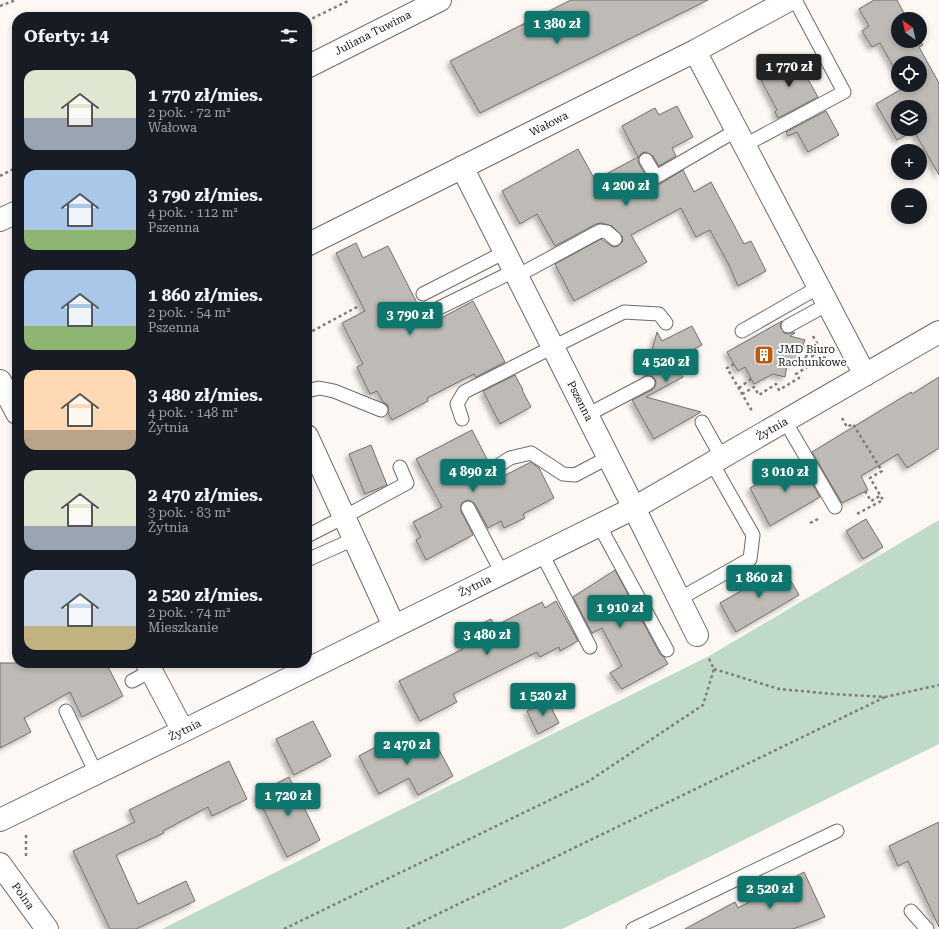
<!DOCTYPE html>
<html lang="pl">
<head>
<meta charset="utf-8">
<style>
  :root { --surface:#171b24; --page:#20242c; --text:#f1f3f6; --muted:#9ea1a6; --accent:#0f766e }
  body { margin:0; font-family:"Roboto Serif",serif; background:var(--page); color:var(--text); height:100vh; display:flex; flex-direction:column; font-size:15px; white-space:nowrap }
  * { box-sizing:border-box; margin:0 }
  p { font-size:13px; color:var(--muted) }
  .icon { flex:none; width:22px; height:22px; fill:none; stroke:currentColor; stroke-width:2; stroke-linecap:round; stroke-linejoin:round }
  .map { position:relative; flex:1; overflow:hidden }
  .sheet { position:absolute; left:12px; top:12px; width:300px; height:656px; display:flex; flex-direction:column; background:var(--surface); border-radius:16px; box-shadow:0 2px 6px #0003 }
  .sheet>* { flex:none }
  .needle { width:26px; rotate:326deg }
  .buttons { position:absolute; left:891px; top:12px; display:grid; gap:8px }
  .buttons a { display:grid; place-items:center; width:36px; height:36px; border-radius:50%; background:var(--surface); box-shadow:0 2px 6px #0003; font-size:20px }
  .price { position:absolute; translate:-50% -34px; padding:0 9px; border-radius:4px; background:var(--accent); color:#fff; font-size:13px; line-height:26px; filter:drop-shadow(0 1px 2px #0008) }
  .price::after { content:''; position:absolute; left:50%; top:24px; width:12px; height:9px; margin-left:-6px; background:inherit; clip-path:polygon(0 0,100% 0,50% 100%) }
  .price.active { background:#222; color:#fff }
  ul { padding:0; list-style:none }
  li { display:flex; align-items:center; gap:12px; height:100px; padding:0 12px }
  li span { display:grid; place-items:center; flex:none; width:112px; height:80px; border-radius:12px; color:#555 }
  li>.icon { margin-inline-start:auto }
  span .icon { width:48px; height:48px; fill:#fffc; stroke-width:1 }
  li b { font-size:17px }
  h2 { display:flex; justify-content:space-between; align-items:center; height:48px; padding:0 12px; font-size:17px }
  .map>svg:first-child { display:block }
</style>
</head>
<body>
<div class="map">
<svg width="939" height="929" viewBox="0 0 939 929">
  <defs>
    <filter id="shadow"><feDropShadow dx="-3.5" dy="3.5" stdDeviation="2" flood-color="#0004"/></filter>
  </defs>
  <rect width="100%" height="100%" fill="#fdf8f4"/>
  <!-- green -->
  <path fill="#bfdac6" d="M939 520V744L562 929H162L709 656Z"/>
  <!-- building -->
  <path fill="#bebbb6" stroke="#726f6b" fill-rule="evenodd" filter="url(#shadow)" d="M571 0H708L480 113 450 61Z
    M874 0H897L907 19H898V41H920L923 45 919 47 939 83V175L914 131 897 140 876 104 905 87 904 85H920V63H898V75L880 43 872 47 862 31 869 26 859 9ZM898 107H920V129H898Z
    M796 58 818 97 778 118 775 112 777 110 760 78Z
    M677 106 693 137 672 148 676 156 659 166 653 156 646 152 642 153 639 156 638 160 639 164 649 181 656 185 660 184 683 170 694 192 711 182 744 244 751 241 766 271 738 286 729 265 710 230 696 237 681 208 631 235 647 262 574 301 555 264 601 239 613 247 618 246 623 241 622 236 612 226 601 223 596 224 555 246 537 214 520 224 502 191 578 149 595 180 638 157 622 126 655 108 659 115Z
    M826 111 839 135 808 152 797 132 788 136 786 132Z
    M356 243 363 258 388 246 421 311 426 309V315L430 318 432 323 473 301 505 362 476 377 474 374 427 398 428 401 392 420 388 413V405L383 402 377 391 370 394 357 367 363 364 342 323 365 311 336 253Z
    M782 321 780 326 784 333 788 334 794 332 795 333 790 336 805 340 800 353 797 360 787 365 785 377 773 374 754 384 745 367 738 371 727 352Z
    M692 326 702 345 673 360 683 377 646 397 701 412 654 439 632 400 652 390 655 387 656 383 655 379 652 376H645L657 332 662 341Z
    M515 375 523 390H522L531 407 500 424 483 391Z
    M939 377V448L907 468 898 454 861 476 868 490 842 503 812 452 911 392 912 394Z
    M472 430 490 465 491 470 498 479 531 462 539 468 554 498 523 514 525 518 504 528 501 521 488 528 475 504 469 500 465 501 461 504V511L473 535 426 560 416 540 421 537 413 522 442 507 416 459Z
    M371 445 387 485 365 494 349 454Z
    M799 461 820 497 770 526 750 488Z
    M866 519 883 547 863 559 846 531Z
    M783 567 799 595 736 632 720 603Z
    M615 570 660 654 664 657 668 664 622 689 610 673 622 666 602 628 592 633 573 597Z
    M556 601 578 641 560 651 559 647 540 657 537 652 453 694 457 702 420 721 399 681 463 649 456 636 491 619 495 626 542 602 545 608Z
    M0 663H106L123 696 82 717 70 692 24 718 31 732 0 748Z
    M548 701 559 723 538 734 527 711Z
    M313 721 331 756 294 775 276 739Z
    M430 733 453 776 418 795 409 778 379 794 359 756 383 743 389 754Z
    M229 761 247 799 212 816 208 807 163 831 164 833 116 855 138 904 186 881 195 901 136 929H110L73 851 135 822 129 810Z
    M289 777 320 840 287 857 256 794Z
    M939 822V927L908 861 898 866 889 846Z
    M804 872 825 917 793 929H685L735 902 738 908Z"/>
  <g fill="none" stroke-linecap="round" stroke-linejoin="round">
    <defs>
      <path id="service" d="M745 145 844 92 795 0
        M646 160 656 177 737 130
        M517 276 600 231 607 232 615 239
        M423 294 505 252
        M433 311 514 271
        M788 326 828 304
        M742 331 819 287
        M307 391 319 388 334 391 381 410
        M587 415 648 383
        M462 419 457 404 464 392 553 347 624 312 659 314 666 323
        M785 421 835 507
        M702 422 722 458
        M498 466 510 458 531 453 563 474 575 475 609 457
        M468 508 502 573
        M599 525 667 650
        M307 536 344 517 407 483 400 467
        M542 554 590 647
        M307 560 354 539
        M679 599 750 559 753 535 712 463
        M132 681 151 671
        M66 711 96 773
        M911 911 927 929
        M633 929 837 831"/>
      <path id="minor" d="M695 51 865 375
        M462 167 634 508 697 635
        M307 245 695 51 789 0
        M0 381 17 413
        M307 436 394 626
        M147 663 183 731
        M0 820 183 731 634 508 939 332
        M0 864 47 929"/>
      <path id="tertiary" d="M307 67 440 0
        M0 220 17 212"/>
    </defs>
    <!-- service casing -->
    <use href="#service" stroke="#706b68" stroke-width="15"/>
    <!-- minor casing -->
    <use href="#minor" stroke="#706b68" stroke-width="24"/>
    <!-- tertiary casing -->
    <use href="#tertiary" stroke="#706b68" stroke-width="24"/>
    <!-- path -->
    <path stroke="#7f7c7a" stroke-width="2.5" stroke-dasharray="3 3" stroke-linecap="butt" d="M0 6 16 0
      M307 21 350 0
      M0 176 17 167
      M307 334 357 307
      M813 336 818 345 814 356
      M802 347 817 349
      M734 364 727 368 752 411
      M739 388 751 379
      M742 394 754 387 759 395 776 384 779 390 799 378 796 374 810 365 804 355 827 358
      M842 418 847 427 853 424 882 471 870 478 883 500 855 515
      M865 491 871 501 880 496
      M810 523 818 519
      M714 669 779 689 833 694 885 697 939 685
      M26 835V856
      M284 929 589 781 703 705 714 669 708 657
      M407 929 885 697"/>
    <!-- service -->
    <use href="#service" stroke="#fff" stroke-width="13"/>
    <!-- minor -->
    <use href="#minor" stroke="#fff" stroke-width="22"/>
    <!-- tertiary -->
    <use href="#tertiary" stroke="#fff" stroke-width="22"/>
  </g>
  <!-- icons -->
  <defs>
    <symbol id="building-square" viewBox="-11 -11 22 22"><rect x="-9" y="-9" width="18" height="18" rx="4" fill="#b95b0e" stroke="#fff"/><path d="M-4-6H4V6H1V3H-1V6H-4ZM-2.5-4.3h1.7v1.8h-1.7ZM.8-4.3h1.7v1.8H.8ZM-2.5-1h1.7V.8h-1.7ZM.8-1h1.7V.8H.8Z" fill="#fff"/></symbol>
  </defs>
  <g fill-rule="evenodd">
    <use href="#building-square" x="753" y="344" width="22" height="22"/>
  </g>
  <g text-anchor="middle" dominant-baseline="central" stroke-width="4" stroke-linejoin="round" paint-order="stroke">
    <!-- street labels -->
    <g font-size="11" fill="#171514" stroke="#fff">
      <text transform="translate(373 33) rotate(-27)">Juliana Tuwima</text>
      <text transform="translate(549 124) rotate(-27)">Wałowa</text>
      <text transform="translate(580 401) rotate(63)">Pszenna</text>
      <text transform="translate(772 429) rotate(-30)">Żytnia</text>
      <text transform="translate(475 586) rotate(-26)">Żytnia</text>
      <text transform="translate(185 730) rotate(-26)">Żytnia</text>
      <text transform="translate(23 896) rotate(54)">Polna</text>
    </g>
    <!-- poi labels -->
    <g font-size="11" fill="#171514" stroke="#fff" text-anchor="start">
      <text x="778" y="349">JMD Biuro<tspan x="778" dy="13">Rachunkowe</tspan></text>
    </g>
  </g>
</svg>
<div class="buttons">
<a><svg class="needle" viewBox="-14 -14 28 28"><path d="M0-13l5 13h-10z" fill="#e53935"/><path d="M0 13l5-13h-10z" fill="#9ea1a6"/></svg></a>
<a><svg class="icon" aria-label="locate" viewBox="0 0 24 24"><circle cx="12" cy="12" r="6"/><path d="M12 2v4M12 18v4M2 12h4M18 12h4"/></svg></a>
<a><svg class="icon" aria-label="layers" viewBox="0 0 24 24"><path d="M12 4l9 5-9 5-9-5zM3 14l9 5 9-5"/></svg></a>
<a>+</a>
<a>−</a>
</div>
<b class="price" style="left:557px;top:45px">1 380 zł</b>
<b class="price active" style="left:789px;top:88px">1 770 zł</b>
<b class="price" style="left:626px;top:207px">4 200 zł</b>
<b class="price" style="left:410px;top:336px">3 790 zł</b>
<b class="price" style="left:666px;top:383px">4 520 zł</b>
<b class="price" style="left:473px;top:493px">4 890 zł</b>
<b class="price" style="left:785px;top:493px">3 010 zł</b>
<b class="price" style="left:759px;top:599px">1 860 zł</b>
<b class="price" style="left:620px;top:629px">1 910 zł</b>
<b class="price" style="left:487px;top:656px">3 480 zł</b>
<b class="price" style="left:543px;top:717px">1 520 zł</b>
<b class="price" style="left:407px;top:766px">2 470 zł</b>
<b class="price" style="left:288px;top:817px">1 720 zł</b>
<b class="price" style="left:770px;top:910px">2 520 zł</b>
<section class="sheet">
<h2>Oferty: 14<svg class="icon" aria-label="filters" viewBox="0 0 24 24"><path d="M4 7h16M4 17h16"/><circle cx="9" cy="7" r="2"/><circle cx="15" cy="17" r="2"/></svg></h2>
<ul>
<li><span style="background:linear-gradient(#dfe7d0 60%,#9aa5b1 0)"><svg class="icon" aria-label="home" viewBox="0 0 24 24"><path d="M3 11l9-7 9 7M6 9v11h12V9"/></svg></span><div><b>1 770 zł/mies.</b><p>2 pok. · 72 m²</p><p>Wałowa</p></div></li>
<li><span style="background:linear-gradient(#a9c7e8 75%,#8fb573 0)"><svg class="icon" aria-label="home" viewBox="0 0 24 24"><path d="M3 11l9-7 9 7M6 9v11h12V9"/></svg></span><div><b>3 790 zł/mies.</b><p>4 pok. · 112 m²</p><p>Pszenna</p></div></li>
<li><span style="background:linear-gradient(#a9c7e8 70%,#8fb573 0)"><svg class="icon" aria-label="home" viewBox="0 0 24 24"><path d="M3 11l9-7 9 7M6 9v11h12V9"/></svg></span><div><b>1 860 zł/mies.</b><p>2 pok. · 54 m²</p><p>Pszenna</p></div></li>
<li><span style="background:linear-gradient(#ffd9b3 75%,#b9a48a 0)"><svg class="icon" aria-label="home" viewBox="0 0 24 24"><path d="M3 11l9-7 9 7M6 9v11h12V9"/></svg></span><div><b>3 480 zł/mies.</b><p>4 pok. · 148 m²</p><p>Żytnia</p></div></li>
<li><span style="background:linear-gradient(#dfe7d0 70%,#9aa5b1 0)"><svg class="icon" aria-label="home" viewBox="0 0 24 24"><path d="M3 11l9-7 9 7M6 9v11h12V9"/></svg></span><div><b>2 470 zł/mies.</b><p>3 pok. · 83 m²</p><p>Żytnia</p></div></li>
<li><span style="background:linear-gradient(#c9d6e8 70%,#c2b280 0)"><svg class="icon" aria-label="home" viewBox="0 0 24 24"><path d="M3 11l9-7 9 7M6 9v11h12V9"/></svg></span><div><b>2 520 zł/mies.</b><p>2 pok. · 74 m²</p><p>Mieszkanie</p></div></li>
</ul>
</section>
</div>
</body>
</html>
